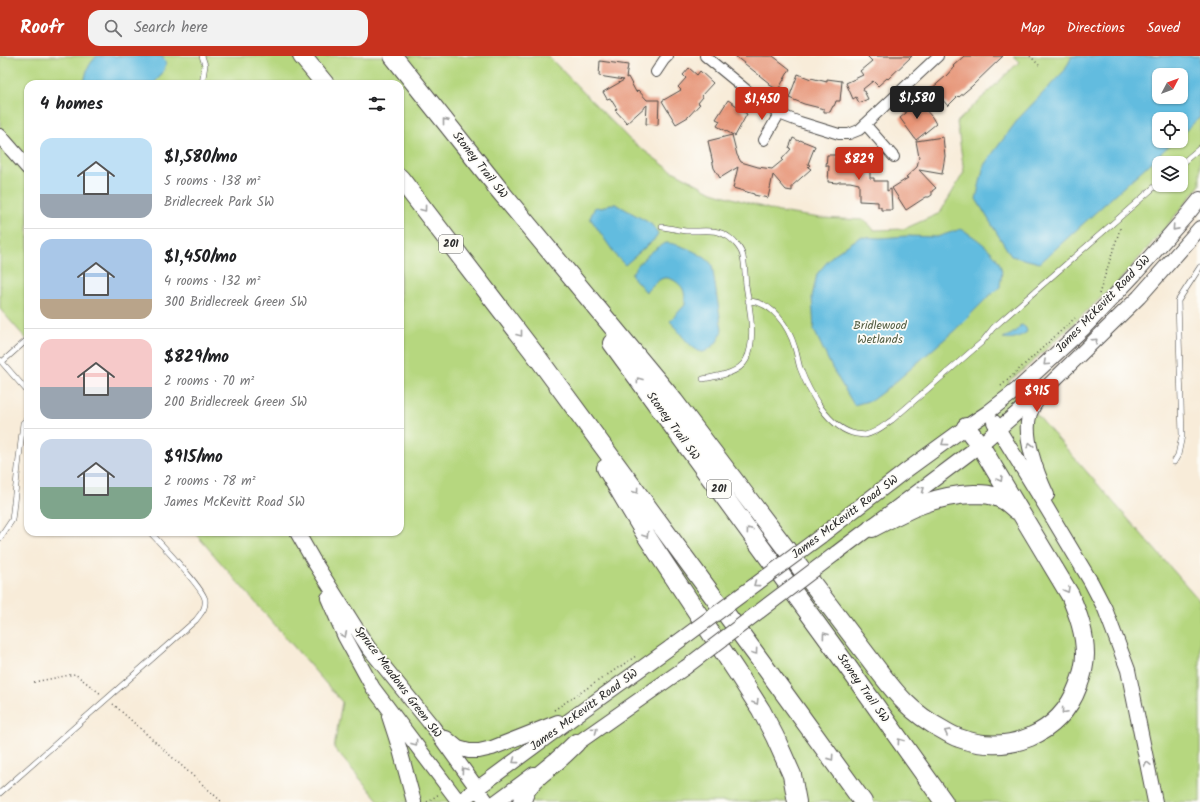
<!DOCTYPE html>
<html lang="en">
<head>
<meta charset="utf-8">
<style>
  :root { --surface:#fff; --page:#f2f2f2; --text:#202124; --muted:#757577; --line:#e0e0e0; --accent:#c8321e }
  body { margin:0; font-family:Kalam,sans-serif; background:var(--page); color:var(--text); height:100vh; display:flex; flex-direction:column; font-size:15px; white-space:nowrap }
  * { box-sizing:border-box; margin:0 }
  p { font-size:13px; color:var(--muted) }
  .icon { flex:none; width:22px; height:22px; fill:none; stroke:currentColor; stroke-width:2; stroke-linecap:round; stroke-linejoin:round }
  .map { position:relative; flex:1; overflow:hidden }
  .side { position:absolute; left:24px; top:24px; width:380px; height:456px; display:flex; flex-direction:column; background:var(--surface); border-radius:12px; box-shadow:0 1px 3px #0004 }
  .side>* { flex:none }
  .needle { width:26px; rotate:49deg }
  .fabs { position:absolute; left:1152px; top:12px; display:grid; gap:8px }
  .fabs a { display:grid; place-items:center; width:36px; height:36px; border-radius:8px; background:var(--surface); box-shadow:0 1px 3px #0004; font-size:20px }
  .price { position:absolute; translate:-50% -34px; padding:0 9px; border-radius:4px; background:var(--accent); color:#fff; font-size:13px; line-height:26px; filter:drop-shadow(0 1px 2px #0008) }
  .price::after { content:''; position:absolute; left:50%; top:24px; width:12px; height:9px; margin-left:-6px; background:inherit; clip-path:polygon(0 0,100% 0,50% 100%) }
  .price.current { background:#222; color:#fff }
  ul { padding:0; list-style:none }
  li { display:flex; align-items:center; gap:12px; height:100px; padding:0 16px }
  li+li { border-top:1px solid var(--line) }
  li span { display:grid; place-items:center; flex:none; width:112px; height:80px; border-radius:12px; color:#555 }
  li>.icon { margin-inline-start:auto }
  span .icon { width:48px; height:48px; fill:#fffc; stroke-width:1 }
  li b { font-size:17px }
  h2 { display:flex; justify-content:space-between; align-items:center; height:48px; padding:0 16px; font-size:17px }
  header { display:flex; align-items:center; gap:24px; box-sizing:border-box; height:56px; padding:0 20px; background:var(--accent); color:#fff }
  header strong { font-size:19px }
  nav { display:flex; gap:22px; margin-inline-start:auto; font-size:14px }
  .search { width:280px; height:36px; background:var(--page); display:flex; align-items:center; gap:10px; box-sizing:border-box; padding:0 14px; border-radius:12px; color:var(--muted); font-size:15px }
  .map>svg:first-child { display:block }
</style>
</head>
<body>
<header>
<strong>Roofr</strong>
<div class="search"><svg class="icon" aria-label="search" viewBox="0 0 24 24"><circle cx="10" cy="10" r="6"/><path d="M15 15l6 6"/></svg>Search here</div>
<nav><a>Map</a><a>Directions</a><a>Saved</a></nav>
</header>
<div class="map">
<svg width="1200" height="746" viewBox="0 0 1200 746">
  <rect width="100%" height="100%" fill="#fdfcf7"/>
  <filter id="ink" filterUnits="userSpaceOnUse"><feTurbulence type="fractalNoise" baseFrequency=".025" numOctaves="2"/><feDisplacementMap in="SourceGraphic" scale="8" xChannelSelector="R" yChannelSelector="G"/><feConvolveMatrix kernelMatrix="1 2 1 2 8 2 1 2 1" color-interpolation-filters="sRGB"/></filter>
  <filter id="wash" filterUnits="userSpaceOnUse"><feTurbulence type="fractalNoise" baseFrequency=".012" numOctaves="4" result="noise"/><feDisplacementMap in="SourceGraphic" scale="16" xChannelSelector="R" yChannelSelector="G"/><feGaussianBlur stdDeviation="0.9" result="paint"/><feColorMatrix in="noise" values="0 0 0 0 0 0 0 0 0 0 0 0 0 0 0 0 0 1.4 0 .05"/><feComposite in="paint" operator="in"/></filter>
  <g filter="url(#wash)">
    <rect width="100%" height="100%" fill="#f8ecd9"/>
    <!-- green -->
    <path fill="#b6d77f" stroke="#708155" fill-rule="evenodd" d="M0 0H548L630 84 669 113 712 136 779 156 820 162 865 164 874 174 904 173 940 157 964 116 957 66 1019 6 1013 0H1200V129L1171 165 1119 225 1029 309 1008 326 1200 545V746H379V745L334 692 342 646 194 476H400V28H28V285L0 253ZM1159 19H1181V41H1159ZM1159 63H1181V85H1159ZM1159 107H1181V129H1159Z"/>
    <!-- water -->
    <path fill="#62bcdf" stroke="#467485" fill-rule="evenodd" d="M97 0H162L166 7C164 17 160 21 153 28H84C86 15 88 9 97 0Z
      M1072 0H1200V61L1181 79V63H1159V85H1174L1040 207 1011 200 976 143 984 109 1019 62 1065 14ZM1159 19H1181V41H1159Z
      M610 148H616L646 165 651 168 658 177 656 182 625 209 617 201 590 162 595 151 602 152Z
      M961 173C974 180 998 197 1001 212 1003 217 1000 226 1000 231L988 241 955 274 892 329 872 344 854 349 832 312 814 274 812 241 817 218 833 199 860 181 880 182 907 180 937 181Z
      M666 187C678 187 706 199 712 209L722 274C720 282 717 287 710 292 707 294 706 296 702 296 692 295 676 272 670 265L685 249C685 243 685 238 683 233 679 226 668 219 661 223 655 226 650 232 646 236L631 219C637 207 654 192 666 187Z
      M1022 269 1026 272 1027 276C1019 281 1013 284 1003 282L1012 278 1020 271 1019 270Z"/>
    <g id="blocks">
      <!-- building -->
      <path fill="#e69375" d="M735 0H773L790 13 778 34 768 28 769 27Z
        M867 0H912L888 23 887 22 878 30 873 25 863 33 868 43 859 47 856 41 853 43 846 27 863 19 860 15 872 5Z
        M964 0H1003L972 30 959 41 958 40 948 50 940 41 938 42 930 34 946 20 954 11 953 10Z
        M600 5 628 9 626 22 628 21 636 36 638 34 647 44H659L658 69 646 68 647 49 627 67 615 54 617 53 610 42 607 43 603 36 624 24 599 20Z
        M689 12 697 19 700 15 713 27 701 40 703 41 698 47 700 48 688 61 676 68 662 45 681 34 678 31 686 22 683 19Z
        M798 18 811 23V22L827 26V23L842 25 840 45H836L835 48 834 50H833L830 56H824V53L804 48 789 42Z
        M728 44 740 52 739 53 747 58 735 80 717 70 720 65 716 63Z
        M913 46 917 51 924 52 932 61 936 68 916 84 900 62 906 57 903 53Z
        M732 79 737 99 741 106 758 111 772 113 783 104 782 103 791 93 789 92 793 82 799 85 800 84 815 90 808 108 810 109 808 111 811 113 792 130V135L786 134 773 119 768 142 754 139V138L733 132 738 111 720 122 714 112 708 85Z
        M943 81 945 100 942 118 919 114 936 132 932 135V139L929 141H926L906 154 892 132 908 122 906 121 917 111 919 101 916 85Z
        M827 99H837V102L859 103 858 114 870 115V122H874V125H887V135L891 133 892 154H881V151H878V146L859 145V128L850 126H839L837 127 828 126 829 110H826Z"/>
    </g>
  </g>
  <g filter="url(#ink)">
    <use href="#blocks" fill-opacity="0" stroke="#4a4845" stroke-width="1"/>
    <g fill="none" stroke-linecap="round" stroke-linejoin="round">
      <defs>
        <path id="lane" d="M202 28 205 9 202 0
          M1181 108 1200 92
          M662 171C670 172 678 174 686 175 701 176 716 171 730 182 735 186 742 194 743 201 745 210 745 220 746 229 749 250 757 284 746 304 738 318 718 320 703 323
          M748 245C772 245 789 271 795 292 797 298 798 306 800 312 809 336 829 373 856 378 859 378 862 379 865 379 876 377 883 370 892 364L982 286 993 272 1159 127
          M0 304 28 336
          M2 306 28 283
          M1174 406 1178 399 1182 380 1178 245 1200 211
          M0 482 12 464 23 367 28 362
          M0 737 196 564C201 557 206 553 205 544 205 534 160 487 150 476"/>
        <path id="street" d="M705 0 760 45 779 58 800 66 839 78H849L859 74 938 0
          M656 16 664 4 668 0
          M865 68 894 101
          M764 84 779 58"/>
        <path id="secondary" d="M0 80 28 112
          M1038 343C1035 347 1032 352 1030 357 1022 379 1037 418 1047 439
          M994 366 1045 449 1091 526 1105 553 1128 614 1155 746
          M297 476 313 504 368 591 433 671 487 746
          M821 480 904 416 966 371 987 357 1019 332 1084 272 1134 219 1187 159 1200 143
          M835 498 980 389 1048 330 1139 241 1200 172
          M328 542 345 581 373 632 459 746
          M389 660 400 694 414 746
          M446 682 458 692 469 695H479L492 692 558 666
          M569 693 686 611
          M459 746 582 655 671 591
          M496 746 534 718"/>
        <path id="highway" d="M302 0 325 28
          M393 0 502 137
          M400 122 538 302 760 604 863 746
          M495 129 674 345 875 610C896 638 911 657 943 674 948 677 953 680 959 682 1007 700 1060 679 1078 630 1082 620 1085 608 1085 598 1085 577 1078 558 1070 539L980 389 966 371
          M612 287 835 593 944 746
          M606 412 647 481 740 621 761 654 775 681 792 719 797 746
          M872 472C906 454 934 439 974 438 983 438 992 438 1001 443 1007 445 1011 450 1016 454
          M522 746C525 728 540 719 553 708 561 702 569 694 576 687"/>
      </defs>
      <!-- lane casing -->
      <use href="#lane" stroke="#4a4845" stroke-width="6"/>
      <!-- street casing -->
      <use href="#street" stroke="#4a4845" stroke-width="12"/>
      <!-- secondary casing -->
      <use href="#secondary" stroke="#4a4845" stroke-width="16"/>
      <!-- highway casing -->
      <use href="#highway" stroke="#4a4845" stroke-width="20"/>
      <!-- path -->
      <path stroke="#4a4845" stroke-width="1.5" stroke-dasharray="1 3" stroke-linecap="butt" d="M1030 0 1039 9
        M1099 238 1121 170
        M1001 330 1075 262
        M34 626 75 618 101 638
        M113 648 222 746
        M554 654 636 600
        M427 746 439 738"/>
      <!-- lane -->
      <use href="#lane" stroke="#fff" stroke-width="5"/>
      <!-- street -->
      <use href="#street" stroke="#fff" stroke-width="10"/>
      <!-- secondary -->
      <use href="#secondary" stroke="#fff" stroke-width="14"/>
      <!-- highway -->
      <use href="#highway" stroke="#fff" stroke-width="18"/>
      <defs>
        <path id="secondary-bridge" d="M671 591 821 480
          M686 611 835 498"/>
      </defs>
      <!-- secondary-bridge casing -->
      <use href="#secondary-bridge" stroke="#4a4845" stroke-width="16" stroke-linecap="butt"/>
      <!-- secondary-bridge -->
      <use href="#secondary-bridge" stroke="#fff" stroke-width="14"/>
    </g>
    <!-- one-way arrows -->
    <defs><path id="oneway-chevron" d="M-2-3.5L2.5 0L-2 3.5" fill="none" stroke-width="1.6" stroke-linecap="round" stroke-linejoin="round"/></defs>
    <g stroke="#a0a0a0">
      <use href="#oneway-chevron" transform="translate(445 65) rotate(-129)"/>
      <use href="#oneway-chevron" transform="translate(424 153) rotate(53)"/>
      <use href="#oneway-chevron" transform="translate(1175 172) rotate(132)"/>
      <use href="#oneway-chevron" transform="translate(520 278) rotate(52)"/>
      <use href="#oneway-chevron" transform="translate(1095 285) rotate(-44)"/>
      <use href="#oneway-chevron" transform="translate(1046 307) rotate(137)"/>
      <use href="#oneway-chevron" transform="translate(639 324) rotate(-126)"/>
      <use href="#oneway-chevron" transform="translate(944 387) rotate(144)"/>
      <use href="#oneway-chevron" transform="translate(1030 389) rotate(-103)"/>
      <use href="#oneway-chevron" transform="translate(1000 423) rotate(59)"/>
      <use href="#oneway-chevron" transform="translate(922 433) rotate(-37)"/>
      <use href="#oneway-chevron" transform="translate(636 435) rotate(54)"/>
      <use href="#oneway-chevron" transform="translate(749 474) rotate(-126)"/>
      <use href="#oneway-chevron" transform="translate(646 479) rotate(58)"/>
      <use href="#oneway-chevron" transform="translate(756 528) rotate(143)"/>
      <use href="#oneway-chevron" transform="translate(1067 534) rotate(60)"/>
      <use href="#oneway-chevron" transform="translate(344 579) rotate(66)"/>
      <use href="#oneway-chevron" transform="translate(825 579) rotate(-126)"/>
      <use href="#oneway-chevron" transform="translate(755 596) rotate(54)"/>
      <use href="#oneway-chevron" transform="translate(756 646) rotate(58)"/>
      <use href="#oneway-chevron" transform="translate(1064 655) rotate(131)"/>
      <use href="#oneway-chevron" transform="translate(595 674) rotate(-35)"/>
      <use href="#oneway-chevron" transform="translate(947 676) rotate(-152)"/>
      <use href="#oneway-chevron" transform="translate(900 685) rotate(-126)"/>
      <use href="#oneway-chevron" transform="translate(415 687) rotate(54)"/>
      <use href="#oneway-chevron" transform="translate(831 702) rotate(55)"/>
      <use href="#oneway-chevron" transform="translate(515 705) rotate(143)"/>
      <use href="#oneway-chevron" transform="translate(1147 708) rotate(-102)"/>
      <use href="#oneway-chevron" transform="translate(464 714) rotate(-126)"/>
    </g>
  </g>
  <g text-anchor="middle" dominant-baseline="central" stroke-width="3.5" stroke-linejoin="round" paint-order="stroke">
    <!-- shield labels -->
    <g fill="#fdfcf7" stroke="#6a6a68" stroke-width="1">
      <rect x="439" y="179" width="24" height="18" rx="3"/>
      <rect x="707" y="424" width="24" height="18" rx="3"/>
    </g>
    <g font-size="11" font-weight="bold" fill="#2b2b2b">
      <text x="451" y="188">201</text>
      <text x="719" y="433">201</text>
    </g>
    <!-- street labels -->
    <g font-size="12" fill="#2b2b2b" stroke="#fdfcf7">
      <text transform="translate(480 109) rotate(52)">Stoney Trail SW</text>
      <text transform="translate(1103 248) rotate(-46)">James McKevitt Road SW</text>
      <text transform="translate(673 370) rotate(54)">Stoney Trail SW</text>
      <text transform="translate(845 461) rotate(-37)">James McKevitt Road SW</text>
      <text transform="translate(398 626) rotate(53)">Spruce Meadows Green SW</text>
      <text transform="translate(863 632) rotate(55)">Stoney Trail SW</text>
      <text transform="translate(584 654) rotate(-36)">James McKevitt Road SW</text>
    </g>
    <!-- park labels -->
    <g font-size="12" fill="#555f44" stroke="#fdfcf7">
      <text x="880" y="269">Bridlewood<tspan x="880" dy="14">Wetlands</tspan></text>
    </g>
  </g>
</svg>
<div class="fabs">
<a><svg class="needle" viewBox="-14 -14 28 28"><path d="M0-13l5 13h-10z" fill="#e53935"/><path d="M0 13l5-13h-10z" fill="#757577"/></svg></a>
<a><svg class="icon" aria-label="locate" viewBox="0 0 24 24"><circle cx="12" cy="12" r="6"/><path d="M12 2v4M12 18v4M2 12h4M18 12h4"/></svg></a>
<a><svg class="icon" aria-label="layers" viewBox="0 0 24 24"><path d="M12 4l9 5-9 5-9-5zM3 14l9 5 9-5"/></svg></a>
</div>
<b class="price current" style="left:917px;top:64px">$1,580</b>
<b class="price" style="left:762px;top:65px">$1,450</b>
<b class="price" style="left:859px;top:125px">$829</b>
<b class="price" style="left:1037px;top:357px">$915</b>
<section class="side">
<h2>4 homes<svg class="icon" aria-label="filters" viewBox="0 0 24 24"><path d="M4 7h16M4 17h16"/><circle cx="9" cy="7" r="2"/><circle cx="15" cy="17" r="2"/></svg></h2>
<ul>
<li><span style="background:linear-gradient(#bfe0f5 70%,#9aa5b1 0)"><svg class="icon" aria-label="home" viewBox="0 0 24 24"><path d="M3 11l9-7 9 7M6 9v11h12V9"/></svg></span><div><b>$1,580/mo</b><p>5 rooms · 138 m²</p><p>Bridlecreek Park SW</p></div></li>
<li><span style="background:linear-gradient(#a9c7e8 75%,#b9a48a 0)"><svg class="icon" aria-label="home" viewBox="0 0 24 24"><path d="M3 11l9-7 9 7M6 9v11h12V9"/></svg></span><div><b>$1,450/mo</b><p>4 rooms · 132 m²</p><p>300 Bridlecreek Green SW</p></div></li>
<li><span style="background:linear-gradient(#f6c9c9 60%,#9aa5b1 0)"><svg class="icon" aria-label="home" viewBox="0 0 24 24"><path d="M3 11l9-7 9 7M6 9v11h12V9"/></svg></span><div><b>$829/mo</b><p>2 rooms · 70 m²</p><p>200 Bridlecreek Green SW</p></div></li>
<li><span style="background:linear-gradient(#c9d6e8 60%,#7fa58c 0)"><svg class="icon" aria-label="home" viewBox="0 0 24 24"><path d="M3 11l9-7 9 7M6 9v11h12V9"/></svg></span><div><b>$915/mo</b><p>2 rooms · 78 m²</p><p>James McKevitt Road SW</p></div></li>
</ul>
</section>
</div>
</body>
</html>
